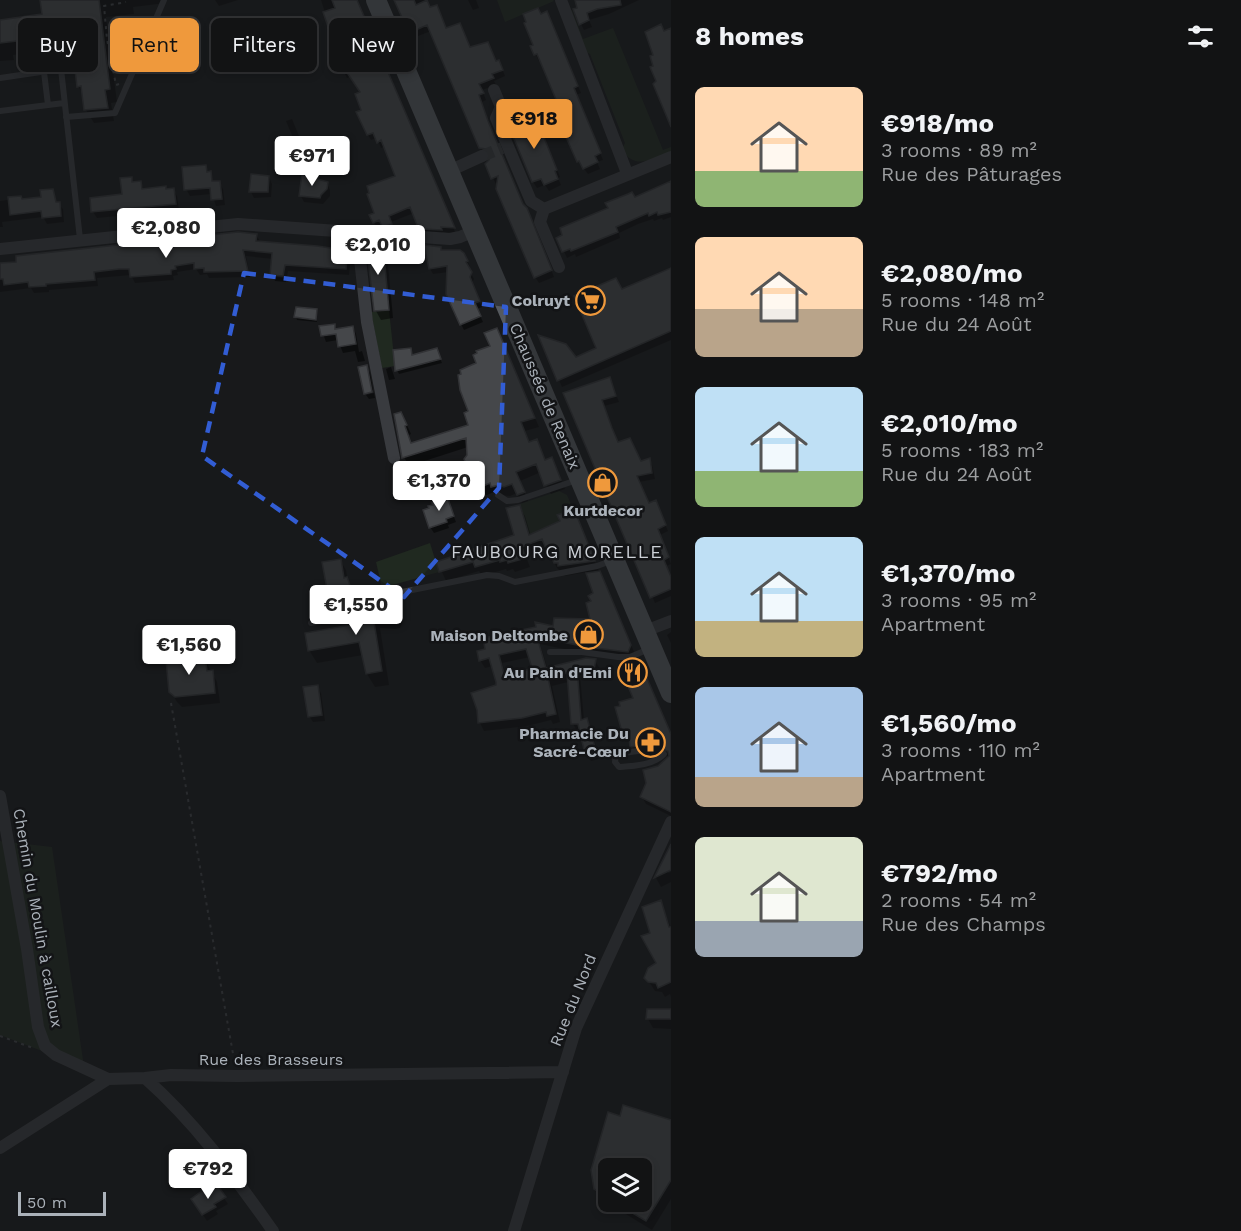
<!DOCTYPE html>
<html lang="en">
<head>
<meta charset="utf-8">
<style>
  :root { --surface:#121314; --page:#1f2022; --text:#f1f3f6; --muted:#9c9ea0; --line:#313234; --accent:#ef993c }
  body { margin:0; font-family:"Work Sans",sans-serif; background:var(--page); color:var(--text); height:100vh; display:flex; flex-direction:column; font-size:22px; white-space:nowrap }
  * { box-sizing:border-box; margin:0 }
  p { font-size:20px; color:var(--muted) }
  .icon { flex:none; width:33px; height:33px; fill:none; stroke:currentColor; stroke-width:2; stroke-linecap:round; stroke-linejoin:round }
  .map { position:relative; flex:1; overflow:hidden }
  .side { display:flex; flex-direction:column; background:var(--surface); width:570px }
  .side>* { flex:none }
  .hud { position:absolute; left:18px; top:18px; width:562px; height:54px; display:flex; gap:12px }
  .buttons { position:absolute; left:598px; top:1158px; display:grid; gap:12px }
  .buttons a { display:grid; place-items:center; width:54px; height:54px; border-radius:9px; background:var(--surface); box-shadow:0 3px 9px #0003,0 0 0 2px var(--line); font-size:30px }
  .scale { position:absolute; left:18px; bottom:15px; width:88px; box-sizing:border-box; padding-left:6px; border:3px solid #abb2ba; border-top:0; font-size:16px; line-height:21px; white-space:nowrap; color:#abb2ba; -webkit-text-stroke:4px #131416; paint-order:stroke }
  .price { position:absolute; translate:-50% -51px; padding:0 14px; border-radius:6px; background:#fff; color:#222; font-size:20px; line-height:39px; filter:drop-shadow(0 2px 3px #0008) }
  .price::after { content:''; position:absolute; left:50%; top:36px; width:18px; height:14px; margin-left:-9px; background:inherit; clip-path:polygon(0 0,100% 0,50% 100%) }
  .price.selected { background:var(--accent); color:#111 }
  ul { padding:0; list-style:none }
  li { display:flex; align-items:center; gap:18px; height:150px; padding:0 24px }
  li span { display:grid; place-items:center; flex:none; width:168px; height:120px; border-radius:9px; color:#555 }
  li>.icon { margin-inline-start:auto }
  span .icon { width:72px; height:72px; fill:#fffc; stroke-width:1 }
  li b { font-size:26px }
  h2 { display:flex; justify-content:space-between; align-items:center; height:72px; padding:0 24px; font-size:26px }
  .tag { padding:0 21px; border-radius:9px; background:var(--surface); box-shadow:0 3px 9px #0003,0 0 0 2px var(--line); font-size:21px; line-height:54px }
  .tag.selected { background:var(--accent); color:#111 }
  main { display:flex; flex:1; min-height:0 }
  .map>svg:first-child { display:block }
</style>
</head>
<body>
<main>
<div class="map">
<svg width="671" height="1231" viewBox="0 0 671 1231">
  <rect width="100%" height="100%" fill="#18191b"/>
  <!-- green -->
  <path fill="#202920" d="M497 0H553L554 1 505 22Z
    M572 10 583 39 613 28 663 150 671 147V152C653 159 634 171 622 149L625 143 590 54 584 51 569 11Z
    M389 310 395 366 382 368 371 312Z
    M559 491 567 495 573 509 558 515 560 521 529 535 520 504Z
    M430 543 439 572 382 588 376 562Z
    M0 841 52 847 84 1067 0 1035Z"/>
  <!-- shadow -->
  <path fill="#0007" fill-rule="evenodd" d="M42 0H166V3L133 7 134 14 106 17 117 102 111 103 114 121 94 123 86 110 84 96 78 86 75 56 61 58 57 50 13 55 14 60 0 61V21L44 15Z
    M215 0H238L219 6Z
    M321 0H357L456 234 442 232 444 235 427 234 422 231 414 213 391 222 394 230 387 231 383 226 377 228 374 222 376 214 397 177 385 146 381 148 377 138 371 140 368 135 362 93 351 76 347 78 344 72Z
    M396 0H426L430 9 446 29 470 49 496 62 502 68 505 76 494 81 496 85 482 90 486 100 482 102 491 129 524 207 530 216 554 277 539 283 535 277 498 183 496 184 493 178 491 155 484 154 480 148 431 31 413 38Z
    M468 0H476L479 8 473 10Z
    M582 0H639L609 14 589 20 592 27 584 30 581 24 579 9Z
    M541 16 550 20 581 93 576 95 603 160 597 162 600 169 588 174 578 161 560 112 559 103 541 60 539 61 532 47 535 46Z
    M292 119 299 136 293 138 286 121Z
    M520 126 545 139 560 177 558 178 561 185 549 191 545 185 537 188 533 182Z
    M205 166 214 183 219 182 223 189 225 205 216 206 212 194 190 196 186 189Z
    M269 177 272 184 271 197 254 198 251 192Z
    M313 177 315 180 327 183 330 190V196L323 204 304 202 301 196Z
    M131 178 134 183 140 182 144 190 173 189 177 196 179 210 97 218 93 212 123 196Z
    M671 183V217L663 220 662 218 654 221 653 219 638 224 619 233 620 238 576 257 575 254 567 258 558 238 634 199Z
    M52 191 57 203 63 209 64 222 47 224 43 217 2 222 3 227H0V201L20 198 22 200 42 198Z
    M256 235 260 241 350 253 354 265H350L349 275 288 271 286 282 275 281 272 275 273 259 246 256 250 277 209 278 207 274 200 275 196 269 177 272 178 275 173 276 174 280 135 283 131 275 97 278 98 286 49 290V292L34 293 31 288 0 292V265Z
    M382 245 387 254 393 318 381 320 376 311Z
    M440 248 442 251 467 260 470 267 468 268 474 279 472 283 482 307 477 309 483 322 464 330 461 324 449 272 433 274 430 269Z
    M671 270V340L562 387 559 380 576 359 598 349 622 291Z
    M316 311 317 322 297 320 296 317Z
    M334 325 337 330 353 327 356 334 359 352 362 351 365 361 358 362 355 351 343 353 338 340 326 342 321 328Z
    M501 339 539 427 525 431 530 443 536 440 546 461 556 468 565 489 551 494 541 472 520 481 528 501 522 503 517 493 510 496 498 495 496 491 487 495 481 494 476 485 468 447 409 466 404 457 395 415 406 423 411 434 409 435 412 444 470 426V412L478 364 492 347Z
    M410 350 413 356 438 354 442 363 399 374 397 370Z
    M366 367 370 373 373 390 365 392Z
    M391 367 395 379 389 380 386 369Z
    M610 379 619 402 604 406 618 444 641 463 649 459 652 465 655 479 639 482 649 504 658 508 668 531 660 535 671 564 666 566 671 578V596L655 603 565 394Z
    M374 393 375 398 369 399 366 395Z
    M445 495 456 522 448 525 449 528 434 533 430 527 440 502Z
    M519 507 525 516 531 536 562 522 573 511 635 654 632 659 593 655 540 644 548 670 595 661 600 669 598 677 580 675 584 720H587L591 728 599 759 591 761 587 753 581 732H578L573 724 568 682 552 686 560 722 553 724 551 720 527 726 484 731 480 723 478 709 497 686 493 666 485 668 480 660 555 628 592 621 593 602 595 594 587 572 565 576 557 568 547 548 526 557 530 567 515 572 513 569 507 571 506 569 482 576 479 571 446 581 438 563 515 536ZM530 657 534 669 507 679 502 663Z
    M340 560 346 570 348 582 357 605 354 608 341 610 328 589Z
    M395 607 403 620 400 628 395 629 380 628 389 685 375 687 367 674 363 655 317 663 309 650 358 626 373 613Z
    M671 632V643L667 635Z
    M184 655 186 659 204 658 217 682 220 703 182 707 177 702 171 692 178 660Z
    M643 671 671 736V816L646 804 642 797 659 767 670 757 651 751 636 753 626 738Z
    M317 686 321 693 325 721 313 722 309 716Z
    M671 846V868L668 870V873L671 872V882L661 887 656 878Z
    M660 902 671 928V997L670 994 665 997 662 992 655 991 646 977 658 964 652 934Z
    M648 1010H671V1029L653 1028 648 1019Z
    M624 1107 671 1122V1199L652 1230 601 1199 595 1188ZM609 1168H642V1202H609Z
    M209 1194 224 1198 228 1204 216 1211 218 1214 207 1221 197 1206Z"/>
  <!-- building -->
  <path fill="#45474a" stroke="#323336" stroke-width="1.5" fill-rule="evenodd" d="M40 0H99L110 89 105 90 108 108 84 110 81 86 77 87 72 43 52 45 51 37 0 43V20L42 14Z
    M332 0H357L455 228 441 227 442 230 422 229 421 226 417 225 410 207 389 216 392 224 386 226H382L379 220 373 223 369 215 374 213 367 194 369 193 367 186 395 176 381 140 377 143 373 133 367 135 356 112 361 110 355 94 360 92 346 71 343 73 337 61 339 60 335 51 336 50 323 12 335 8Z
    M394 0H414L416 5 427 0 430 7 437 5 446 28 460 23 470 47 488 42 496 61 499 60 503 70 492 74 494 78 479 84 484 93 479 95 488 121 523 204 527 208 552 270 534 278 496 189 498 176 491 179 485 164 489 160 490 153 486 149 479 148 427 25 409 33Z
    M575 0H620L621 5 597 9 587 13 589 20 579 25 573 9 577 8Z
    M538 8 541 14 547 11 578 86 574 88 601 153 595 156 598 162 583 169 579 161 577 162 555 112 558 111 555 103 557 102 545 73 537 54 534 55 530 46 533 45 524 23 526 22 523 14Z
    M661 24 664 31 671 28V127L653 84 656 81 650 67 653 66 650 56 653 55 645 32Z
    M531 113 534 121 537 120 557 170 555 171 558 179 544 185 541 179 532 182 510 129 518 126 516 120Z
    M206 165 207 172 211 171 212 181H220L222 199 211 200 210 188 184 190 182 167Z
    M251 174 269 176 268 192H249Z
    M302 174 314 176V178L328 182 327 189 321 195 320 198 299 196Z
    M132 177V182L141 181 142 189 166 186V189L174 188 176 204 91 212 90 198 122 194 120 178Z
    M671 181V212L658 215 657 212 649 216 648 213 616 227 618 232 571 251 570 249 562 252 556 238 562 235 560 228 608 208 605 203 628 194 632 192 635 197Z
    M53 189 56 202H60L61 216 42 218 41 211 10 215 8 197 21 196 22 199 41 197 40 190Z
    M238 232 257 234 256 241 317 246 351 251 352 259H347L346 269 285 265 283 276 270 275 272 253 243 250 248 271 204 272V268L194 269V263L175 266 176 269 171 270V274L130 277 129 269H119L94 272 95 280 46 284V286L29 287 28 282 4 285 3 279H0V263L16 262V256Z
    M366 242 383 244 389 310 374 311Z
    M424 245 441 247V250H460L464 253 468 261 466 262 472 272 470 277 480 301 475 303 481 316 460 325 446 294 447 266 429 269Z
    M671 268V331L557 381 538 335 566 344 576 357 596 348 574 296 616 278 622 289Z
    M296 307 317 309 316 320 294 317Z
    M335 324V329L353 326 356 344 338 347 336 334 321 336 319 326Z
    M497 328 535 418 521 422 529 442 537 439 545 460 552 457 561 480 544 486 536 464 516 472 525 492 517 495 512 484 504 487 499 485 491 487 490 483 481 487 475 486 464 459 467 455 466 438 402 458 394 414 401 412 407 425 405 426 411 443 468 425 464 413 468 411 460 390 458 375 461 374 460 370 476 363 473 355 477 353 476 351 490 346 484 333Z
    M411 348 412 355 437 348 441 359 395 371 393 350Z
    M367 365 372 392 364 394 358 367Z
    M610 377 616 396 602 400 612 428 618 442 630 438 641 461 650 458 652 473 637 476 649 503 656 500 666 525 658 529 669 557 664 560 671 577V589L650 598 563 393Z
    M446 493 454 516 446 519 447 522 429 528 423 510 429 508 428 506 433 505 432 503 438 501 437 496Z
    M520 505 529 535 560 521 557 515 574 509 595 561 558 566V563H554L552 558 550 559 542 539 522 547 526 558 508 563 507 560 500 562V560L475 567 473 562 439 572 436 562 514 535 506 508Z
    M341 559 344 578 347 577 353 594 349 598 334 601 331 589H327L322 562Z
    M600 571 631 645 628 652 587 647 537 637 546 668 586 658 596 659 594 670 577 667 581 720 587 718 596 751 585 754 578 724H571L567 673 548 678 556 714 547 716 546 712 522 718 478 723 477 710 471 693 496 685V682L489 658 479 661 477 651 485 649 483 638 536 627 535 622 553 626 554 618 590 619 586 603 591 601 588 596 593 593 586 573ZM526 649 532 668 505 678 499 655Z
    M391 600 396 606 393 614 386 617 373 616 382 671 366 674 359 642 308 651 305 633 356 624 355 620 358 619 357 611 372 609 373 611 378 603Z
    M185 654V657L205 656 207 671 213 670 215 693 175 697 169 692 166 660 176 659V655Z
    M640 662 671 734V812L640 797 646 783 643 770 658 766 669 756 668 751 646 745 630 747 629 738 624 739 615 707 620 706 619 702 633 698 621 670Z
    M318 685 322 715 308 717 303 687Z
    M671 844V870L654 878Z
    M661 900 669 927H671V982L658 988 656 983 648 982 644 978 648 968 656 963 641 936 650 933 642 907Z
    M647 1009H671V1019H646Z
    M623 1105 671 1120V1180L646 1221 614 1202H642V1168H609V1198L594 1189 591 1170 608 1112 620 1116Z
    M218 1186 226 1197 214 1204 216 1207 202 1215 191 1199 206 1188 209 1192Z"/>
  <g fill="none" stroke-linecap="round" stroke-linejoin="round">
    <!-- minor-tunnel -->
    <path stroke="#35383b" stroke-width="12" stroke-dasharray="12 6" stroke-linecap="butt" d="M482 156 502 148"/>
    <!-- path -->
    <path stroke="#3f4246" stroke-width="2" stroke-dasharray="3 4.5" stroke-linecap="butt" d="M119 84 116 85 107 39 104 6 126 2
      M171 703 235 1065
      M0 1036 33 1048"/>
    <!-- service -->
    <path stroke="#393b3f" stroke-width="6" d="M44 72 48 105
      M0 78 61 69 80 239
      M0 111 64 103
      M66 117 115 113 164 0
      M498 495 507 501 518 500 577 480
      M311 623 340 617 347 608 382 596 487 575 499 576 515 582 597 566 611 561
      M550 652H582L618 657H630L649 649
      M645 750 659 755 664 754C654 765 634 766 619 767L615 762 616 754Z"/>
    <!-- minor -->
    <path stroke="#393b3f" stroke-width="12" d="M561 0 627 173
      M494 90 501 107 496 118 531 201 544 209 540 222 559 267
      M449 171 482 156
      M544 209 671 157
      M357 232 367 322 394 458
      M0 249 238 224 450 239 460 237 474 231
      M645 631 671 621
      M0 796 27 949 38 1027 45 1046 56 1055 108 1079
      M145 1078C197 1124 233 1175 273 1231
      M0 1148 108 1079 145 1078 171 1075 237 1076 563 1072
      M514 1231 576 1028 671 822"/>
    <!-- primary -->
    <path stroke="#55595e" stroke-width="20" d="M376 0 671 693"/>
  </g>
  <!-- marked area -->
  <path d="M0 0H671V1231H0ZM244 273 506 307 499 488 404 597 202 456Z" fill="#18191b" fill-opacity=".55" fill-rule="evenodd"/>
  <path fill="none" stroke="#325dd4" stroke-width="4.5" stroke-dasharray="12 8" stroke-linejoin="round" d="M244 273 506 307 499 488 404 597 202 456Z"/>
  <!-- icons -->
  <defs>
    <symbol id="supermarket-ring" viewBox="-11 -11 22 22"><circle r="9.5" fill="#131416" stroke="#ef993c" stroke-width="1.5"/><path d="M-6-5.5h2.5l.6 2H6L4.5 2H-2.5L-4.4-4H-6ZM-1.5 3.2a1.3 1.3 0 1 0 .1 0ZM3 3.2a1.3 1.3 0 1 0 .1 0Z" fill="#ef993c"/></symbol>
    <symbol id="shop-ring" viewBox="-11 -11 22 22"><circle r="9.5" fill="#131416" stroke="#ef993c" stroke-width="1.5"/><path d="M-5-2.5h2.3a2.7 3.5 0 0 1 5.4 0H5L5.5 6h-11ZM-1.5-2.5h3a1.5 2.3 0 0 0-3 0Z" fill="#ef993c"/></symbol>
    <symbol id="restaurant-ring" viewBox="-11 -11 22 22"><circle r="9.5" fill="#131416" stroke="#ef993c" stroke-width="1.5"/><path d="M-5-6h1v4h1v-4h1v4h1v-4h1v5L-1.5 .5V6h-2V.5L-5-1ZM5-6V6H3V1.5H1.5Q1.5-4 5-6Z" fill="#ef993c"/></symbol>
    <symbol id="pharmacy-ring" viewBox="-11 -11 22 22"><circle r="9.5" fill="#131416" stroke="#ef993c" stroke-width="1.5"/><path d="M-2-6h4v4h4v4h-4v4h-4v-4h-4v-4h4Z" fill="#ef993c"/></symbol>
  </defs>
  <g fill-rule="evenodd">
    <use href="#supermarket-ring" x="574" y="284" width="33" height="33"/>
    <use href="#shop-ring" x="586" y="466" width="33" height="33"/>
    <use href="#shop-ring" x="572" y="618" width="33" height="33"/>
    <use href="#restaurant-ring" x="616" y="656" width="33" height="33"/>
    <use href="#pharmacy-ring" x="634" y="726" width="33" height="33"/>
  </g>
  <g text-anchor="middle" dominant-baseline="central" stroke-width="5" stroke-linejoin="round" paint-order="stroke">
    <!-- poi labels -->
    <g font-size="16" font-weight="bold" fill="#abb2ba" stroke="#131416" text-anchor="end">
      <text x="570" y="300">Colruyt</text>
      <text x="603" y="510" text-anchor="middle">Kurtdecor</text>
      <text x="568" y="635">Maison Deltombe</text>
      <text x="612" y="672">Au Pain d'Emi</text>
      <text x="629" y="733">Pharmacie Du<tspan x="629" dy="18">Sacré-Cœur</tspan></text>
    </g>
    <!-- street labels -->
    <g font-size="16" fill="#abb2ba" stroke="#131416">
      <text transform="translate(545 396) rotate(67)">Chaussée de Renaix</text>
      <text transform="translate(38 918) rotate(80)">Chemin du Moulin à cailloux</text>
      <text transform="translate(573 1000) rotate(-68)">Rue du Nord</text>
      <text x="271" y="1059">Rue des Brasseurs</text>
    </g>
    <!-- neighbourhood labels -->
    <g font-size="18" letter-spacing="1.5" fill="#ccd0d6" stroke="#131416">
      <text x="557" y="551">FAUBOURG MORELLE</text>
    </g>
  </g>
</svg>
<div class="buttons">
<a><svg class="icon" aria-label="layers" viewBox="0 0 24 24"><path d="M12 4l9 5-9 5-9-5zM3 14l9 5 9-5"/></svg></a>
</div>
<div class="scale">50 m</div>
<b class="price selected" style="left:534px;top:150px">€918</b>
<b class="price" style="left:312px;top:187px">€971</b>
<b class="price" style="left:166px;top:259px">€2,080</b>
<b class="price" style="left:378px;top:276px">€2,010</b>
<b class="price" style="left:439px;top:512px">€1,370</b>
<b class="price" style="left:356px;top:636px">€1,550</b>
<b class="price" style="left:189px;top:676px">€1,560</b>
<b class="price" style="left:208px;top:1200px">€792</b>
<div class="hud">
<a class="tag">Buy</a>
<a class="tag selected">Rent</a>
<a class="tag">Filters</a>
<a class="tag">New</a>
</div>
</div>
<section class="side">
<h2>8 homes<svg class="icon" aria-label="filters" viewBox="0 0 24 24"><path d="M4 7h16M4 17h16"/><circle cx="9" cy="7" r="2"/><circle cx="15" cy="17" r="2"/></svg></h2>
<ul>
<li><span style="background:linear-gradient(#ffd9b3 70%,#8fb573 0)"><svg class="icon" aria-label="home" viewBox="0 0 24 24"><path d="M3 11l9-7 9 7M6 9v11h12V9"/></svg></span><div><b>€918/mo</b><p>3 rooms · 89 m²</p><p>Rue des Pâturages</p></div></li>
<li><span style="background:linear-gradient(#ffd9b3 60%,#b9a48a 0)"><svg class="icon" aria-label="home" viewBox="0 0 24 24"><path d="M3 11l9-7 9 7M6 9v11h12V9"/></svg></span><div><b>€2,080/mo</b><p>5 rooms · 148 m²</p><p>Rue du 24 Août</p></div></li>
<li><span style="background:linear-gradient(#bfe0f5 70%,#8fb573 0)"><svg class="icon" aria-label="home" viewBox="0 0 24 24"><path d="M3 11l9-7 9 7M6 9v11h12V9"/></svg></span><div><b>€2,010/mo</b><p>5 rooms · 183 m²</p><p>Rue du 24 Août</p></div></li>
<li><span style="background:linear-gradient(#bfe0f5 70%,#c2b280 0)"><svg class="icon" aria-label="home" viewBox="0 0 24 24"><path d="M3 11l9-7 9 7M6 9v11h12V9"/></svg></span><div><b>€1,370/mo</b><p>3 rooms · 95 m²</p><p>Apartment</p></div></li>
<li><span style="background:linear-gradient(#a9c7e8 75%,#b9a48a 0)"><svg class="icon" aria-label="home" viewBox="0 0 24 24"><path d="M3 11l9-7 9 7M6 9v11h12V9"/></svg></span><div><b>€1,560/mo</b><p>3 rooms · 110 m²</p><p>Apartment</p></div></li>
<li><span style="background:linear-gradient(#dfe7d0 70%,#9aa5b1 0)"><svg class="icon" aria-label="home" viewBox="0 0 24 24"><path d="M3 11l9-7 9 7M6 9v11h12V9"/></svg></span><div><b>€792/mo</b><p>2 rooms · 54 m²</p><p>Rue des Champs</p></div></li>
</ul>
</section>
</main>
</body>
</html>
